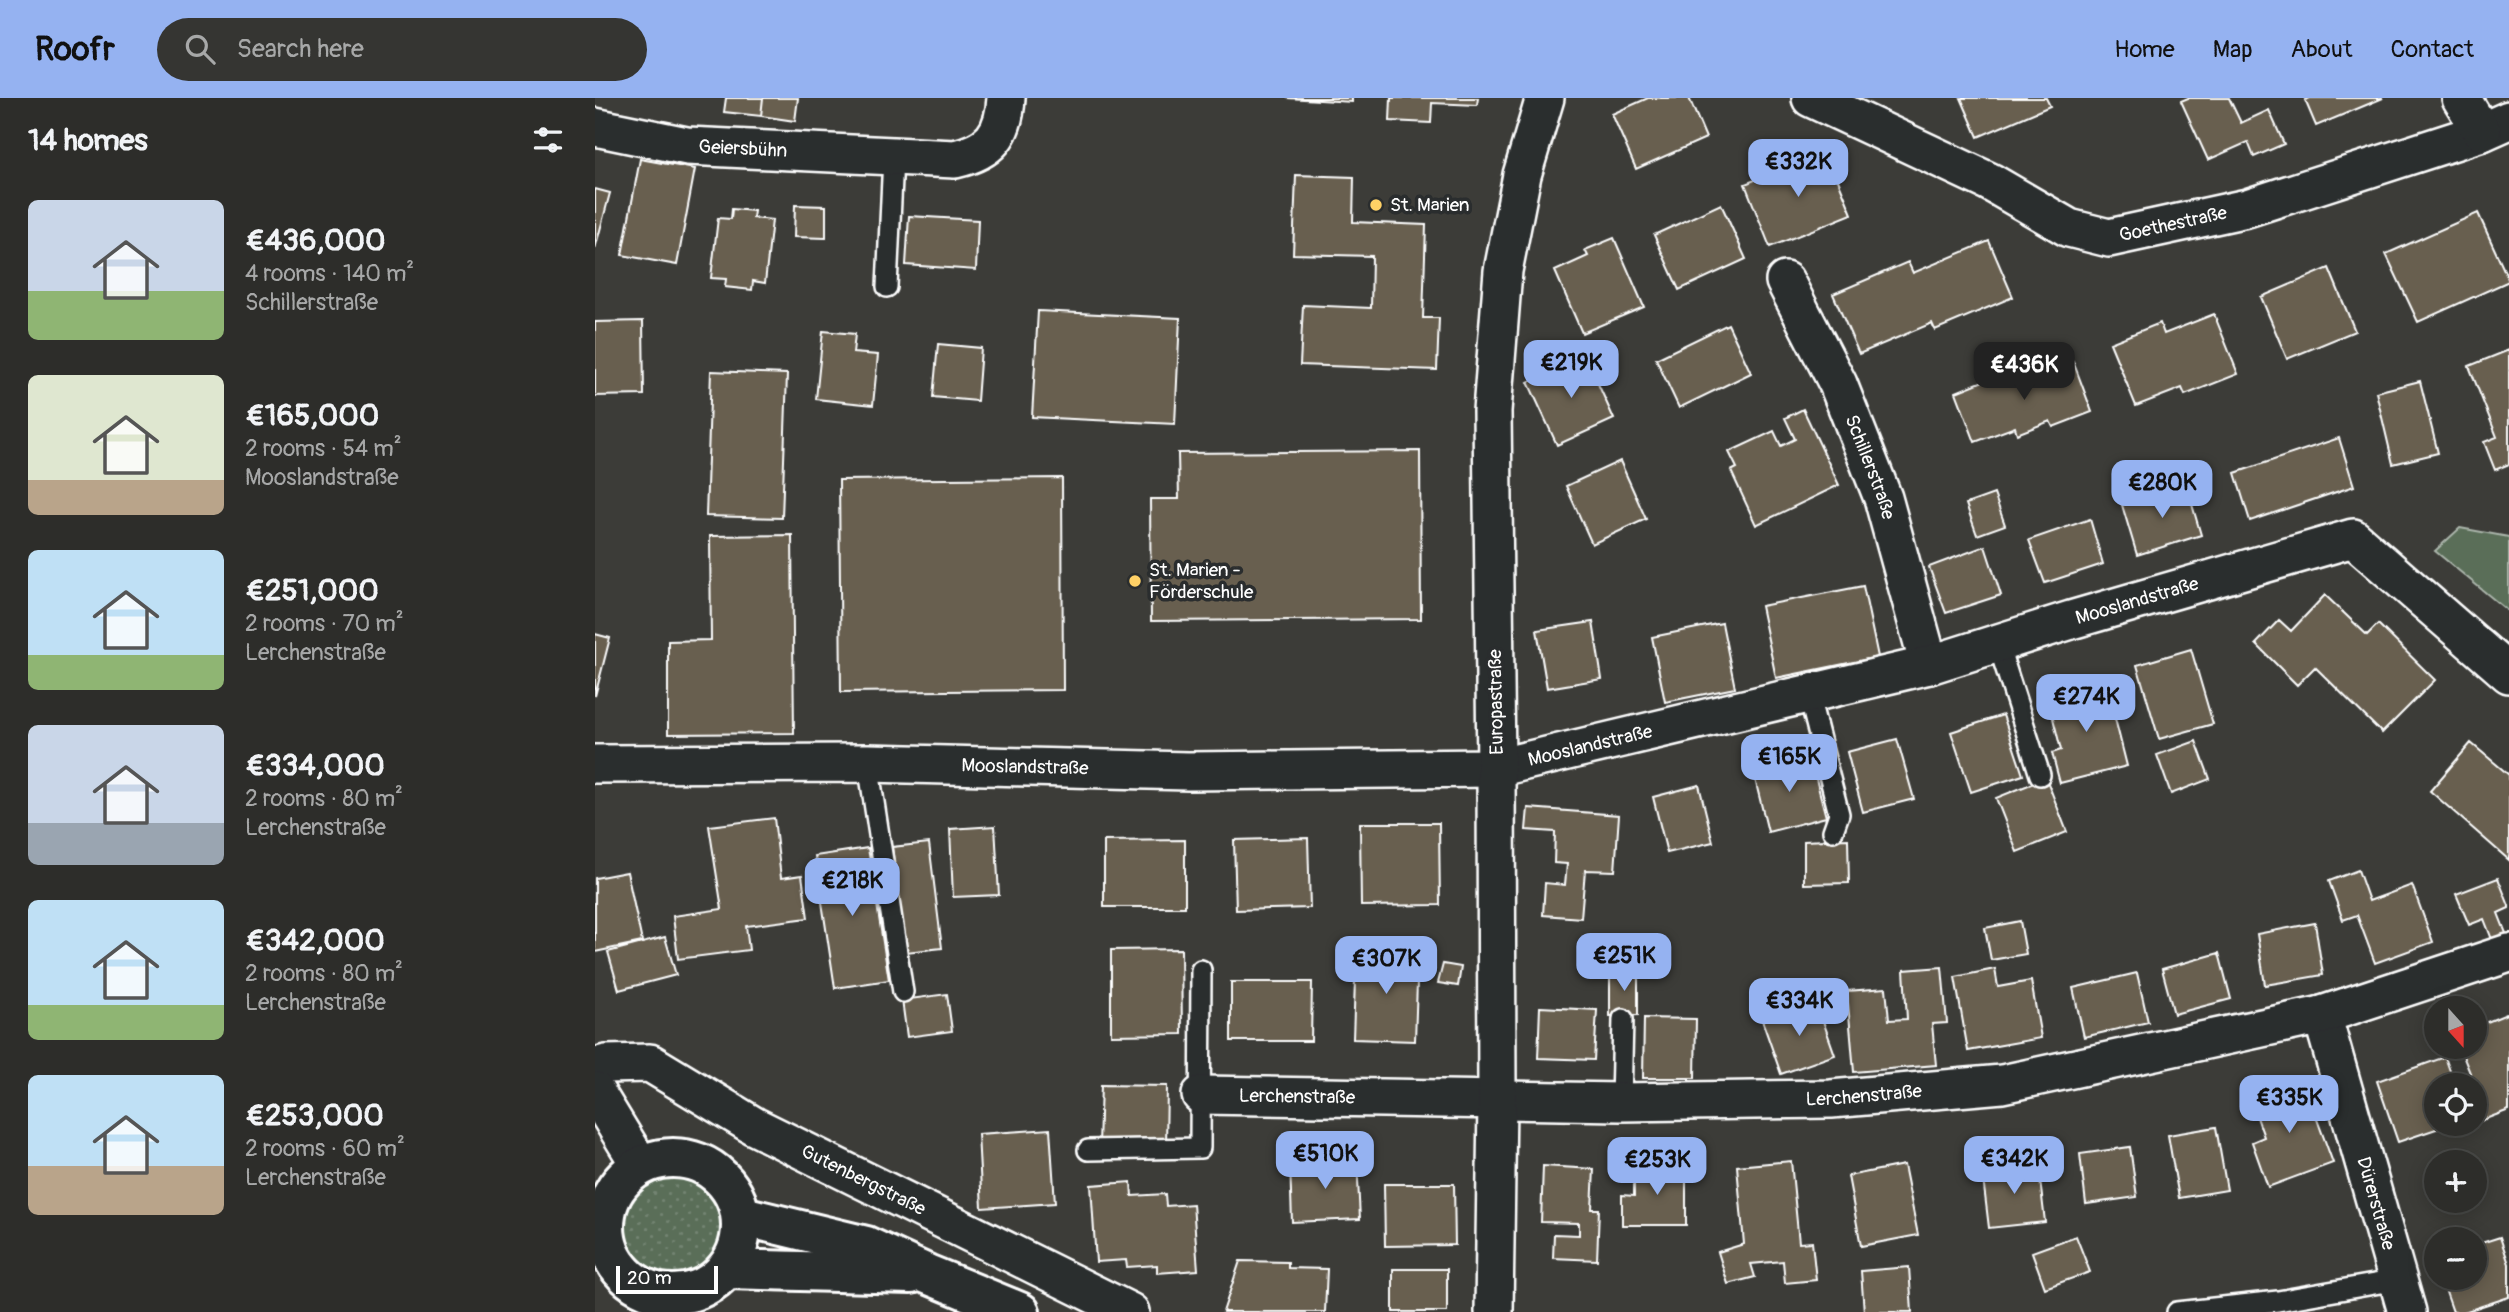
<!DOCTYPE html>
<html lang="en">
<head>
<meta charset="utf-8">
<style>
  :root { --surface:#2d2d2a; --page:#353532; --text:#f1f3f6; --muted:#a7a8a8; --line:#484947; --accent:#95b2f1 }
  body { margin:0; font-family:Pangolin,sans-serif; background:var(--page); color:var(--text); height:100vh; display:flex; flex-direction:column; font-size:26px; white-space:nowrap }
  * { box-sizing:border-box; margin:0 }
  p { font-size:23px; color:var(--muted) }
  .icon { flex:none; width:38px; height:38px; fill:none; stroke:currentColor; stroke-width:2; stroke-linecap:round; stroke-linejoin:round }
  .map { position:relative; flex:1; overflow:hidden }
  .sheet { display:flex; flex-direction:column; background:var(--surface); width:595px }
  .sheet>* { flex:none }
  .needle { width:46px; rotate:159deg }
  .controls { position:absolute; left:1829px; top:898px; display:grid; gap:14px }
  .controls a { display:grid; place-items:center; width:63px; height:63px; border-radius:50%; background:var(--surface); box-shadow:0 4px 18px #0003,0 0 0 2px var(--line); font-size:35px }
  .scale { position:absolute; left:21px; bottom:18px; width:102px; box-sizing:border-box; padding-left:7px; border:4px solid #fff; border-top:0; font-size:19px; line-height:24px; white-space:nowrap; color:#fff; -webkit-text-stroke:5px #2a2d2e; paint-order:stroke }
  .price { position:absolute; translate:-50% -60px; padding:0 16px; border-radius:14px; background:var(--accent); color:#111; font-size:23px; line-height:46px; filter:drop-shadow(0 2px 4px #0008) }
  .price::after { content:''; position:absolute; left:50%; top:42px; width:21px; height:16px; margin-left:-10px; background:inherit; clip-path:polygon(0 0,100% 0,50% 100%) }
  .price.selected { background:#222; color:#fff }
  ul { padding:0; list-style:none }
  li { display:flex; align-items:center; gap:21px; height:175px; padding:0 28px }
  li span { display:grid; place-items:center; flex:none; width:196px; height:140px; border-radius:10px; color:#555 }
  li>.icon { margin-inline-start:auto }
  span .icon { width:84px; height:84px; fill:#fffc; stroke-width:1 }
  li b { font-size:30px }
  h2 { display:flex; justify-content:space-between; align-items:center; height:84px; padding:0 28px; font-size:30px }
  header { display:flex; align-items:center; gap:42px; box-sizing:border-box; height:98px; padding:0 35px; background:var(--accent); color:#111 }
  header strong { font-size:33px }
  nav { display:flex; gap:38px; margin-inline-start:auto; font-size:24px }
  .search { width:490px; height:63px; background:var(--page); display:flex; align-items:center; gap:18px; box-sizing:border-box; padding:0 24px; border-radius:38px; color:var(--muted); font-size:26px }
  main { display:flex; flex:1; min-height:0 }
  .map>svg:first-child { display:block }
</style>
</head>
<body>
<header>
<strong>Roofr</strong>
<div class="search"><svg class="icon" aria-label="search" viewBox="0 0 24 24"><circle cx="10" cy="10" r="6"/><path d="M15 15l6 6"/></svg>Search here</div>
<nav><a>Home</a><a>Map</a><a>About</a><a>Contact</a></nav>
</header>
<main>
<section class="sheet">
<h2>14 homes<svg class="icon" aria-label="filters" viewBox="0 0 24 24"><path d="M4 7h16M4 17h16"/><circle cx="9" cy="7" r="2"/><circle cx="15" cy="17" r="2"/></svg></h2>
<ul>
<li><span style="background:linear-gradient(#c9d6e8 65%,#8fb573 0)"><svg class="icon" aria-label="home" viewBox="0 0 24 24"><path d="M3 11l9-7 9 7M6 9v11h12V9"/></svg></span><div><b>€436,000</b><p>4 rooms · 140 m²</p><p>Schillerstraße</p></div></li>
<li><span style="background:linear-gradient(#dfe7d0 75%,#b9a48a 0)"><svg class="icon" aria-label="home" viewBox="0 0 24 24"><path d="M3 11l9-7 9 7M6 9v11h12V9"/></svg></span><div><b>€165,000</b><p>2 rooms · 54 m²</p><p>Mooslandstraße</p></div></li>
<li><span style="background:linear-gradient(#bfe0f5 75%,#8fb573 0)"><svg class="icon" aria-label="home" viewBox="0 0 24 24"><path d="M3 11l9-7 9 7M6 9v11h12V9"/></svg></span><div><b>€251,000</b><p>2 rooms · 70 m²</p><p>Lerchenstraße</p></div></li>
<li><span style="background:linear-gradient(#c9d6e8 70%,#9aa5b1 0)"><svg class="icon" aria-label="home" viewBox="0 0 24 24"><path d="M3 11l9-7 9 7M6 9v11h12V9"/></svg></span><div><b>€334,000</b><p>2 rooms · 80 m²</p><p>Lerchenstraße</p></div></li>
<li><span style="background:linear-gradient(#bfe0f5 75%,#8fb573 0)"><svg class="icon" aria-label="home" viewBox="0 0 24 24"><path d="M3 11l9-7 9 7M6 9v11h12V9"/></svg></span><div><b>€342,000</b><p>2 rooms · 80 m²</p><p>Lerchenstraße</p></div></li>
<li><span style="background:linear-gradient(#bfe0f5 65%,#b9a48a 0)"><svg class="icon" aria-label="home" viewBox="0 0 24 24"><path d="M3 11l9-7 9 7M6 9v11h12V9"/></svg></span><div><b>€253,000</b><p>2 rooms · 60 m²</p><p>Lerchenstraße</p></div></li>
</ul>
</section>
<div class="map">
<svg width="1914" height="1214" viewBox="0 0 1914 1214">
  <defs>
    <pattern id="garden-dots" width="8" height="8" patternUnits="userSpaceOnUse" patternTransform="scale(1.75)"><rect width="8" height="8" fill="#5a6e59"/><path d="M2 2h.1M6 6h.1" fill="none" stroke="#738472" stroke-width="1.8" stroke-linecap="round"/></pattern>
  </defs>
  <rect width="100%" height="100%" fill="#3c3c38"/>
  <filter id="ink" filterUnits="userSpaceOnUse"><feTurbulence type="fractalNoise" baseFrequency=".0143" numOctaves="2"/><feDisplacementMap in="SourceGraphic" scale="14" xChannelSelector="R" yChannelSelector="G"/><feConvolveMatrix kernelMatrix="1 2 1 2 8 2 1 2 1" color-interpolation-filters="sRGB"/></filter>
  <g filter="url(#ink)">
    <!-- green -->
    <path fill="#5a6e59" stroke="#acb6ac" stroke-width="2" d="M1865 430 1914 439V514L1840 453Z"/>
    <!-- garden -->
    <path fill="url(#garden-dots)" stroke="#acb6ac" stroke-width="2" d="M29 1127a50 50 0 1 1 100 0a50 50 0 1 1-100 0Z"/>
    <!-- building -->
    <path fill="#675f50" stroke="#fff" stroke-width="2" d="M131 0H168L166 18 129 14Z
      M168 0H203L200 23 166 18Z
      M692 0H757V4Z
      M796 0H883L882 7 837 5 836 25 795 23Z
      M1053 0H1094L1111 40 1041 71 1017 16Z
      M1366 0H1451L1455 8 1383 39Z
      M1593 0H1634L1646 25 1674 12 1689 46 1659 59 1653 44 1613 62 1586 3Z
      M1715 0H1788L1721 28 1710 2Z
      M1231 53 1257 116 1175 149 1150 86Z
      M45 61 100 71 82 167 27 157Z
      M701 77 759 79 758 124 831 127 828 220H844L842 272 705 267 708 207 776 210 777 158 698 156Z
      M0 91 15 95 0 151Z
      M1126 106 1151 161 1084 192 1059 137Z
      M200 107 231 108V140L199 139Z
      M137 111 159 113 158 120 177 122 170 185 158 183 157 192 130 189 131 181 116 180 123 120 136 121Z
      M1883 115 1914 183 1823 224 1791 156Z
      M314 118 383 122 381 172 311 167Z
      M1019 140 1049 209 987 235 960 173 993 158 990 152Z
      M1394 143 1418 199 1340 232 1337 225 1264 256 1238 196 1313 164 1318 175Z
      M1734 170 1760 233 1692 261 1666 199Z
      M443 213 585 220 580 326 437 319Z
      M1619 216 1643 276 1590 297 1587 290 1541 308 1515 245 1565 225 1569 236Z
      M48 223 49 297 0 298V224Z
      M1133 226 1156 275 1084 310 1061 261Z
      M228 233 260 236 258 255 283 257 278 307 221 301Z
      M343 246 386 250 382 303 338 299Z
      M1914 252V366L1900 372 1889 344 1902 339 1874 268Z
      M990 257 1019 321 962 347 933 284Z
      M1478 263 1497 314 1458 329 1455 323 1422 336 1420 329 1380 344 1361 294 1398 279 1401 284 1436 271 1439 278Z
      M116 273 192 276 187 420 111 418Z
      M1825 283 1843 355 1798 366 1781 294Z
      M1208 311 1244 387 1161 427 1136 373 1142 370 1134 354 1179 333 1186 348 1200 341 1190 320Z
      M1744 340 1759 388 1655 423 1640 375Z
      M825 353 826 521 556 523 555 401H584L583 355Z
      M1025 363 1051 421 997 446 971 388Z
      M467 380 468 592 246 594 244 382Z
      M1591 386 1606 437 1542 457 1527 407Z
      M1399 396 1410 427 1382 437 1371 406Z
      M1495 421 1508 466 1450 485 1434 442Z
      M197 437 199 635 73 636V543L116 542 115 438Z
      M1390 448 1406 497 1351 515 1334 469Z
      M1268 488 1283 559 1181 580 1166 508Z
      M1730 497 1772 537 1783 526 1840 582 1787 635 1720 569 1702 587 1661 546 1684 522 1696 533Z
      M998 524 1007 581 952 590 942 532Z
      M1127 525 1140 590 1070 604 1057 539Z
      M0 536 15 540 0 598Z
      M1596 551 1618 626 1564 641 1542 567Z
      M1511 585 1532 668 1465 685 1457 655 1466 652 1453 600Z
      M1408 617 1428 677 1376 694 1356 634Z
      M1302 641 1319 701 1268 714 1252 654Z
      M1601 643 1615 681 1576 696 1562 657Z
      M1876 645 1914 677V762L1835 693Z
      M1215 658 1231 719 1173 734 1158 673Z
      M1451 680 1472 734 1422 754 1401 700Z
      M1104 687 1118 744 1072 755 1058 699Z
      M933 710 1024 717 1020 773 990 772 986 820 948 817 950 785 970 787 972 766 959 765 960 734 931 732Z
      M179 720 186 780 207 777 213 820 151 828 154 852 83 861 78 818 127 811 114 728Z
      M765 725H844L845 807 766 808Z
      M400 728 404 797 358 799 355 731Z
      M713 740 715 810 641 812 639 742Z
      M1253 741 1254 785 1209 786V743Z
      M590 742V809H509V743Z
      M334 745 347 850 311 854 297 749Z
      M273 750 294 882 240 890 220 758Z
      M1763 772 1774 803 1817 787 1838 844 1780 865 1762 817 1748 822 1734 783Z
      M32 774 47 844 0 854V780Z
      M1903 780 1914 808V810L1903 815 1912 838 1898 844 1889 821 1874 827 1861 796Z
      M1425 823 1431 856 1396 862 1390 830Z
      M1720 825 1728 877 1670 887 1662 836Z
      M70 839 81 877 24 892 13 854Z
      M586 851 587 936 516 937V852Z
      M761 853 823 854 820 943 758 941Z
      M1624 855 1636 901 1579 916 1567 871Z
      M848 866 866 869 863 888 843 885Z
      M1347 869 1352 925 1337 926 1341 967 1259 974 1252 893 1291 890 1294 922 1312 921 1309 872Z
      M1400 871 1403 889 1436 883 1446 940 1373 953 1360 879Z
      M1015 873H1043V917L1015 918Z
      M1542 875 1553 924 1489 939 1478 890Z
      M636 884H717L716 943H636Z
      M352 896 357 933 312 939 307 902Z
      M1221 903 1240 957 1186 976 1167 922Z
      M945 909 1002 912 999 962 943 960Z
      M1914 915V1012L1880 1025V987L1864 948H1880V929Z
      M1049 920 1101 921 1100 980H1048Z
      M1850 959 1860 987H1841V1026L1853 1027 1803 1044 1782 983Z
      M1708 983 1738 1065 1673 1089 1657 1044 1669 1039 1656 1002Z
      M506 987 572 988 571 1048 504 1047Z
      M1621 1029 1632 1092 1584 1100 1573 1037Z
      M455 1031 460 1105 387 1110 383 1036Z
      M1535 1049 1542 1099 1491 1106 1485 1056Z
      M762 1062 765 1121 697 1124 695 1065Z
      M1196 1063 1204 1145 1217 1144 1221 1182 1190 1185 1188 1163 1156 1166 1160 1179 1133 1186 1123 1154 1149 1146 1142 1068Z
      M1443 1065 1450 1124 1394 1130 1387 1072Z
      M1309 1067 1323 1137 1266 1148 1253 1078Z
      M948 1068 999 1071 997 1111H1004L1002 1162 958 1160 959 1136 984 1137V1125L946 1124Z
      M1039 1069H1091V1127H1027V1097L1039 1098Z
      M536 1084 537 1098 570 1096 571 1108 598 1106 603 1172 562 1175V1167L532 1169 531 1162 501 1164 496 1087Z
      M789 1086H859L860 1147 790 1148Z
      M1481 1138 1495 1174 1450 1190 1437 1154Z
      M1905 1139 1914 1166V1199L1869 1214H1858L1846 1180H1880V1147Z
      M645 1163 693 1164V1170L732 1171 730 1214H628Z
      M1314 1169 1317 1214H1269L1266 1173Z
      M798 1171H852V1214H798Z"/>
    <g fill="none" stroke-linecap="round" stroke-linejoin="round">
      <defs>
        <path id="service" d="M292 189 298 59
          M1403 546 1445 677
          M1213 594 1244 716 1238 733
          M273 665 308 894
          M1026 1004 1028 921
          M493 1052 605 1050 606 872
          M1582 1214 1683 1203 1802 1182"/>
        <g id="minor">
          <path id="s1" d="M1216 0 1395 84 1474 130 1514 140 1652 110 1887 34 1914 22"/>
          <path d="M1866 0 1887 34"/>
          <path id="s2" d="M0 29 92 48 360 61C395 53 409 37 411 0"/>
          <path id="s3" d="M1190 183 1243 286 1288 400 1334 567"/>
          <path id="s4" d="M0 666 273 665 593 673 901 670 1334 567 1476 522 1758 440 1914 576"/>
          <path id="s5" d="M1727 917 1812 1214"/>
          <path id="s6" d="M0 969 11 966 55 965 159 1028 535 1214"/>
          <path d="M0 993 45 1067"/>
          <path id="s7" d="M606 997 1026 1004 1236 1001 1407 986 1727 917 1914 855"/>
          <path d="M67 1196 68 1214"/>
          <path d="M899 1214 902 1004 901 670 897 313 908 173 927 77 950 0"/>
        </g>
        <path id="secondary" d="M10 1128a68 68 0 1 1 136 0a68 68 0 1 1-136 0Z
          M147 1118 271 1148 332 1176 425 1214
          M132 1171 316 1176"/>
      </defs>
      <!-- service casing -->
      <use href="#service" stroke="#fff" stroke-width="24"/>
      <!-- minor casing -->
      <use href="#minor" stroke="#fff" stroke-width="42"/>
      <!-- secondary casing -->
      <use href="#secondary" stroke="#fff" stroke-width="44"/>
      <!-- service -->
      <use href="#service" stroke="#2a2d2e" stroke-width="19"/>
      <!-- minor -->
      <use href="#minor" stroke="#2a2d2e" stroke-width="37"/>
      <!-- secondary -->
      <use href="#secondary" stroke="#2a2d2e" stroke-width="38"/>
    </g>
  </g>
  <!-- markers -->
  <g fill="#ffd166" stroke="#2a2d2e" stroke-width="2.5">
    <circle cx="781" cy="107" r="7"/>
    <circle cx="540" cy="483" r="7"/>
  </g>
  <g text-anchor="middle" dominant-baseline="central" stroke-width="7" stroke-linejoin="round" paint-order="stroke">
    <!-- street labels -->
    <g font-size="19" fill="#fff" stroke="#2a2d2e">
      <text stroke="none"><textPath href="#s2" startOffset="150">Geiersbühn</textPath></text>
      <text stroke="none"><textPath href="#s1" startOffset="396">Goethestraße</textPath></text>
      <text stroke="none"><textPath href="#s3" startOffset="205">Schillerstraße</textPath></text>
      <text stroke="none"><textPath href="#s4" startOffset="1564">Mooslandstraße</textPath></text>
      <text transform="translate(901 604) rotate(-91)">Europastraße</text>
      <text stroke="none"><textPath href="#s4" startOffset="998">Mooslandstraße</textPath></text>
      <text stroke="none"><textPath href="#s4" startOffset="430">Mooslandstraße</textPath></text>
      <text stroke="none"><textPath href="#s7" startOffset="663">Lerchenstraße</textPath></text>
      <text stroke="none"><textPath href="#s7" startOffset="96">Lerchenstraße</textPath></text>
      <text stroke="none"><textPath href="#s6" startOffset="299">Gutenbergstraße</textPath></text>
      <text stroke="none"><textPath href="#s5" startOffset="196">Dürerstraße</textPath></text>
    </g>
    <!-- poi labels -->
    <g font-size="19" fill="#fff" stroke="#2a2d2e" text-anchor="start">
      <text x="795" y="107">St. Marien</text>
      <text x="554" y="472">St. Marien -<tspan x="554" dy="22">Förderschule</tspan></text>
    </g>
  </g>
</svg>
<div class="controls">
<a><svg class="needle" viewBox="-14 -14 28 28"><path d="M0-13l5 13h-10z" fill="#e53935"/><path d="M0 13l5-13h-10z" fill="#a7a8a8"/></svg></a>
<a><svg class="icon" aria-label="locate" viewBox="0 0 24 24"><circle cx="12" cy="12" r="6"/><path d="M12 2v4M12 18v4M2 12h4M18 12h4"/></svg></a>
<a>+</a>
<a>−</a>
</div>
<div class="scale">20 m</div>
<b class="price" style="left:1203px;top:101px">€332K</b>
<b class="price" style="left:976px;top:302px">€219K</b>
<b class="price selected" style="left:1429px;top:304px">€436K</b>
<b class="price" style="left:1567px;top:422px">€280K</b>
<b class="price" style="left:1491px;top:636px">€274K</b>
<b class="price" style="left:1194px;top:696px">€165K</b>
<b class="price" style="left:257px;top:820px">€218K</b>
<b class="price" style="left:1029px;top:895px">€251K</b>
<b class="price" style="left:791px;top:898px">€307K</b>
<b class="price" style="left:1204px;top:940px">€334K</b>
<b class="price" style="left:1694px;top:1037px">€335K</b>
<b class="price" style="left:730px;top:1093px">€510K</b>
<b class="price" style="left:1419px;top:1098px">€342K</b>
<b class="price" style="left:1062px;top:1099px">€253K</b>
</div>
</main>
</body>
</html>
